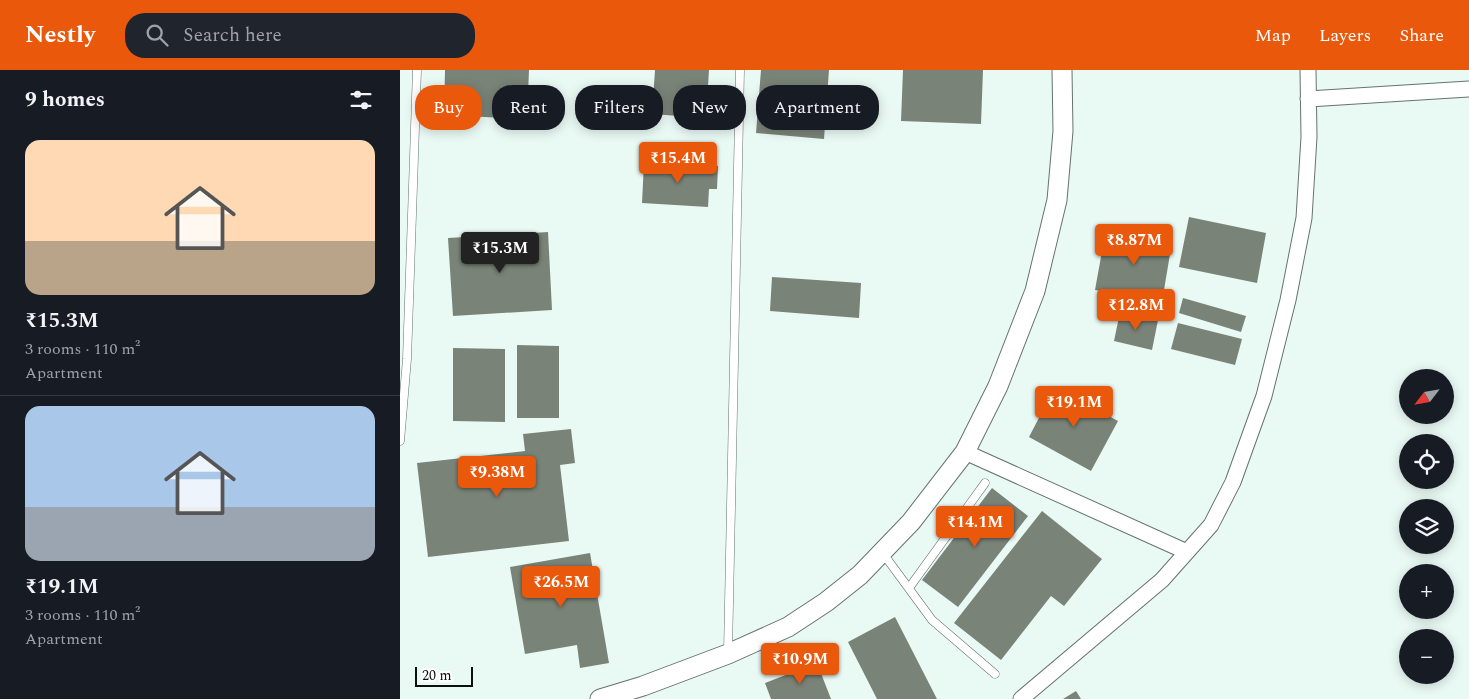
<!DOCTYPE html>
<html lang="en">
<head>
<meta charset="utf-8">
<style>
  :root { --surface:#171b24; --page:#20242c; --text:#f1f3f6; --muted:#9ea1a6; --line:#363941; --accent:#ea580c }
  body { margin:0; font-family:Spectral,serif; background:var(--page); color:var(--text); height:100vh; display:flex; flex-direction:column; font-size:19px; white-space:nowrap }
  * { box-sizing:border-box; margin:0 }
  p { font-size:16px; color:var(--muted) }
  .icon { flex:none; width:28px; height:28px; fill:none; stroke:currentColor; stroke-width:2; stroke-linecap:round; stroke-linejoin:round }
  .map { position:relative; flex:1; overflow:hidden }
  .drawer { display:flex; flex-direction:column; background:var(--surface); width:400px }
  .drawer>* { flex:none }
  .guide { position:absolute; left:15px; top:15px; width:475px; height:45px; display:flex; gap:10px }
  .needle { width:32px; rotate:239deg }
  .tools { position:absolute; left:999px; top:299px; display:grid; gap:10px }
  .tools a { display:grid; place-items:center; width:55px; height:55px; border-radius:50%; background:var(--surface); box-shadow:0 2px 12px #0003; font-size:25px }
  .scale { position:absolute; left:15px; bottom:12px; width:58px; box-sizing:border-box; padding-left:5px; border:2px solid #0b100e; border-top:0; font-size:14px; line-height:18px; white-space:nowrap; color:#0b100e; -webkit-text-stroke:4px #fff; paint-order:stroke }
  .price { position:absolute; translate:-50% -42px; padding:0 11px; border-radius:5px; background:var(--accent); color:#fff; font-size:16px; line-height:32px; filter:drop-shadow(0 1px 2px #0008) }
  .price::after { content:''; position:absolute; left:50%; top:30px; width:15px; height:11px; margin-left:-8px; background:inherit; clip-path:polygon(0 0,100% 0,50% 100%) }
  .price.selected { background:#222; color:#fff }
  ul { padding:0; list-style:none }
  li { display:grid; align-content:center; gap:10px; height:265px; padding:0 25px }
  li+li { border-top:1px solid var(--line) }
  li span { display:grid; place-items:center; height:155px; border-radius:15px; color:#555 }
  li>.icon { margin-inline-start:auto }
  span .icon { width:90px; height:90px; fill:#fffc; stroke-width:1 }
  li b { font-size:21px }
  h2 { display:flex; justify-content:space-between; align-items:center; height:60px; padding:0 25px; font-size:21px }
  .pill { padding:0 18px; border-radius:20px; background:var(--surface); box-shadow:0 2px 12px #0003; font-size:18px; line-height:45px }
  .pill.selected { background:var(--accent); color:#fff }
  header { display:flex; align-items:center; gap:30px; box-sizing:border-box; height:70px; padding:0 25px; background:var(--accent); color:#fff }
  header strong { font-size:24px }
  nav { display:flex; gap:28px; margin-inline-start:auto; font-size:18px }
  .search { width:350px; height:45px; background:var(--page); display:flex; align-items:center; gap:12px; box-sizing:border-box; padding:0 18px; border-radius:20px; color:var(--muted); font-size:19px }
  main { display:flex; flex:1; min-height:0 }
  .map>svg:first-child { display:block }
</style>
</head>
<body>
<header>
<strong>Nestly</strong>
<div class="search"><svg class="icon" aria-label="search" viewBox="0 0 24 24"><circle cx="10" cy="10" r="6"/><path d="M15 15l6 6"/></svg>Search here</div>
<nav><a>Map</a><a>Layers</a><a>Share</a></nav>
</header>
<main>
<section class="drawer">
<h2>9 homes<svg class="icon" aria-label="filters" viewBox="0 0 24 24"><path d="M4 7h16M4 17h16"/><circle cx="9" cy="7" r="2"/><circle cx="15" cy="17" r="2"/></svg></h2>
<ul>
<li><span style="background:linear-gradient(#ffd9b3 65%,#b9a48a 0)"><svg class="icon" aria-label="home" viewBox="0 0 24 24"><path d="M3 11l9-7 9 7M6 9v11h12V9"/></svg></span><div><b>₹15.3M</b><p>3 rooms · 110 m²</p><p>Apartment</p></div></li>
<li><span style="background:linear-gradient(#a9c7e8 65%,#9aa5b1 0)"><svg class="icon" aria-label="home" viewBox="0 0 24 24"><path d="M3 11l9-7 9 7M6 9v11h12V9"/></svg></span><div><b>₹19.1M</b><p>3 rooms · 110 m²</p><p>Apartment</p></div></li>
</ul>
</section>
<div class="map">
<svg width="1069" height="629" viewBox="0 0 1069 629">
  <rect width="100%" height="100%" fill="#e9f9f4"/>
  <!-- building -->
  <path fill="#7a8378" d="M45 0H129L127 49 44 45Z
    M255 0H309L306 48 252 44Z
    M361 0H429L424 69 356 63Z
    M503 0H583L581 54 501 51Z
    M244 92 318 96 317 119H309L308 137 242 133Z
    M789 147 866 163 857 213 779 197Z
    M706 159 772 172 762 232 695 220Z
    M148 162 152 240 53 246 48 168Z
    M372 207 461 213 459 248 370 241Z
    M783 228 846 246 841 262 779 243Z
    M720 242 758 250 752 280 714 271Z
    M778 253 842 269 835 295 771 279Z
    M117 275 159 276V348H117Z
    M53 278 105 279V352L53 351Z
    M655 317 685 333 689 327 710 338 707 345 718 351 691 401 629 367Z
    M171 359 175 393 160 395 169 471 28 487 17 393 125 381 123 364Z
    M592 418 628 446 558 537 522 510Z
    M642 441 702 489 664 536 651 526 601 590 554 553Z
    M190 483 209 593 180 598 177 575 125 584 110 497Z
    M495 547 537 629H477L448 572Z
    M417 593 431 629H371L365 613Z
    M676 621 681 629H663Z"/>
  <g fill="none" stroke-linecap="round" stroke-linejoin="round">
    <defs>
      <path id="service" d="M0 371 7 289 17 0
        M482 482 532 550 595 604
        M509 518 585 413
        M328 582 340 0"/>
      <path id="minor" d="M908 29 1069 19
        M565 382 787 482
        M621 629 762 510 811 455 833 412 864 326 888 230 904 148 909 67 908 0"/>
      <path id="tertiary" d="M200 629 243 616 328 584 388 557 426 532 460 505 511 452 565 382 598 316 635 221 657 130 663 61 662 0"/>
    </defs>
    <!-- service casing -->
    <use href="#service" stroke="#65736e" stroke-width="9"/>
    <!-- minor casing -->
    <use href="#minor" stroke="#65736e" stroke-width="17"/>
    <!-- tertiary casing -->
    <use href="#tertiary" stroke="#65736e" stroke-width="21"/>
    <!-- service -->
    <use href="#service" stroke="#fff" stroke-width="8"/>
    <!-- minor -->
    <use href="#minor" stroke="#fff" stroke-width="15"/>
    <!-- tertiary -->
    <use href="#tertiary" stroke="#fff" stroke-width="19"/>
  </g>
</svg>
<div class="tools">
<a><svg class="needle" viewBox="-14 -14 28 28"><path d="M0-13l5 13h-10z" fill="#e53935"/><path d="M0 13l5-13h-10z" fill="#9ea1a6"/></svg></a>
<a><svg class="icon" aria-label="locate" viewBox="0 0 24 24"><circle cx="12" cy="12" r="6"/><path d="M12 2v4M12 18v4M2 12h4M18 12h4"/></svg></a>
<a><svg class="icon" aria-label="layers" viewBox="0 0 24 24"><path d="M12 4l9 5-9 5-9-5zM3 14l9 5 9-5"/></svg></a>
<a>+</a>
<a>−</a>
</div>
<div class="scale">20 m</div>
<b class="price" style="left:278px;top:114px">₹15.4M</b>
<b class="price" style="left:734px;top:196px">₹8.87M</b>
<b class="price selected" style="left:100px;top:204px">₹15.3M</b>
<b class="price" style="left:736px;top:261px">₹12.8M</b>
<b class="price" style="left:674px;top:358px">₹19.1M</b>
<b class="price" style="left:97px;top:428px">₹9.38M</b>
<b class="price" style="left:575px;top:478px">₹14.1M</b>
<b class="price" style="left:161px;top:538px">₹26.5M</b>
<b class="price" style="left:400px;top:615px">₹10.9M</b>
<div class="guide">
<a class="pill selected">Buy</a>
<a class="pill">Rent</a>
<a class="pill">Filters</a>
<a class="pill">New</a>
<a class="pill">Apartment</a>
</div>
</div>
</main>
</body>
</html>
